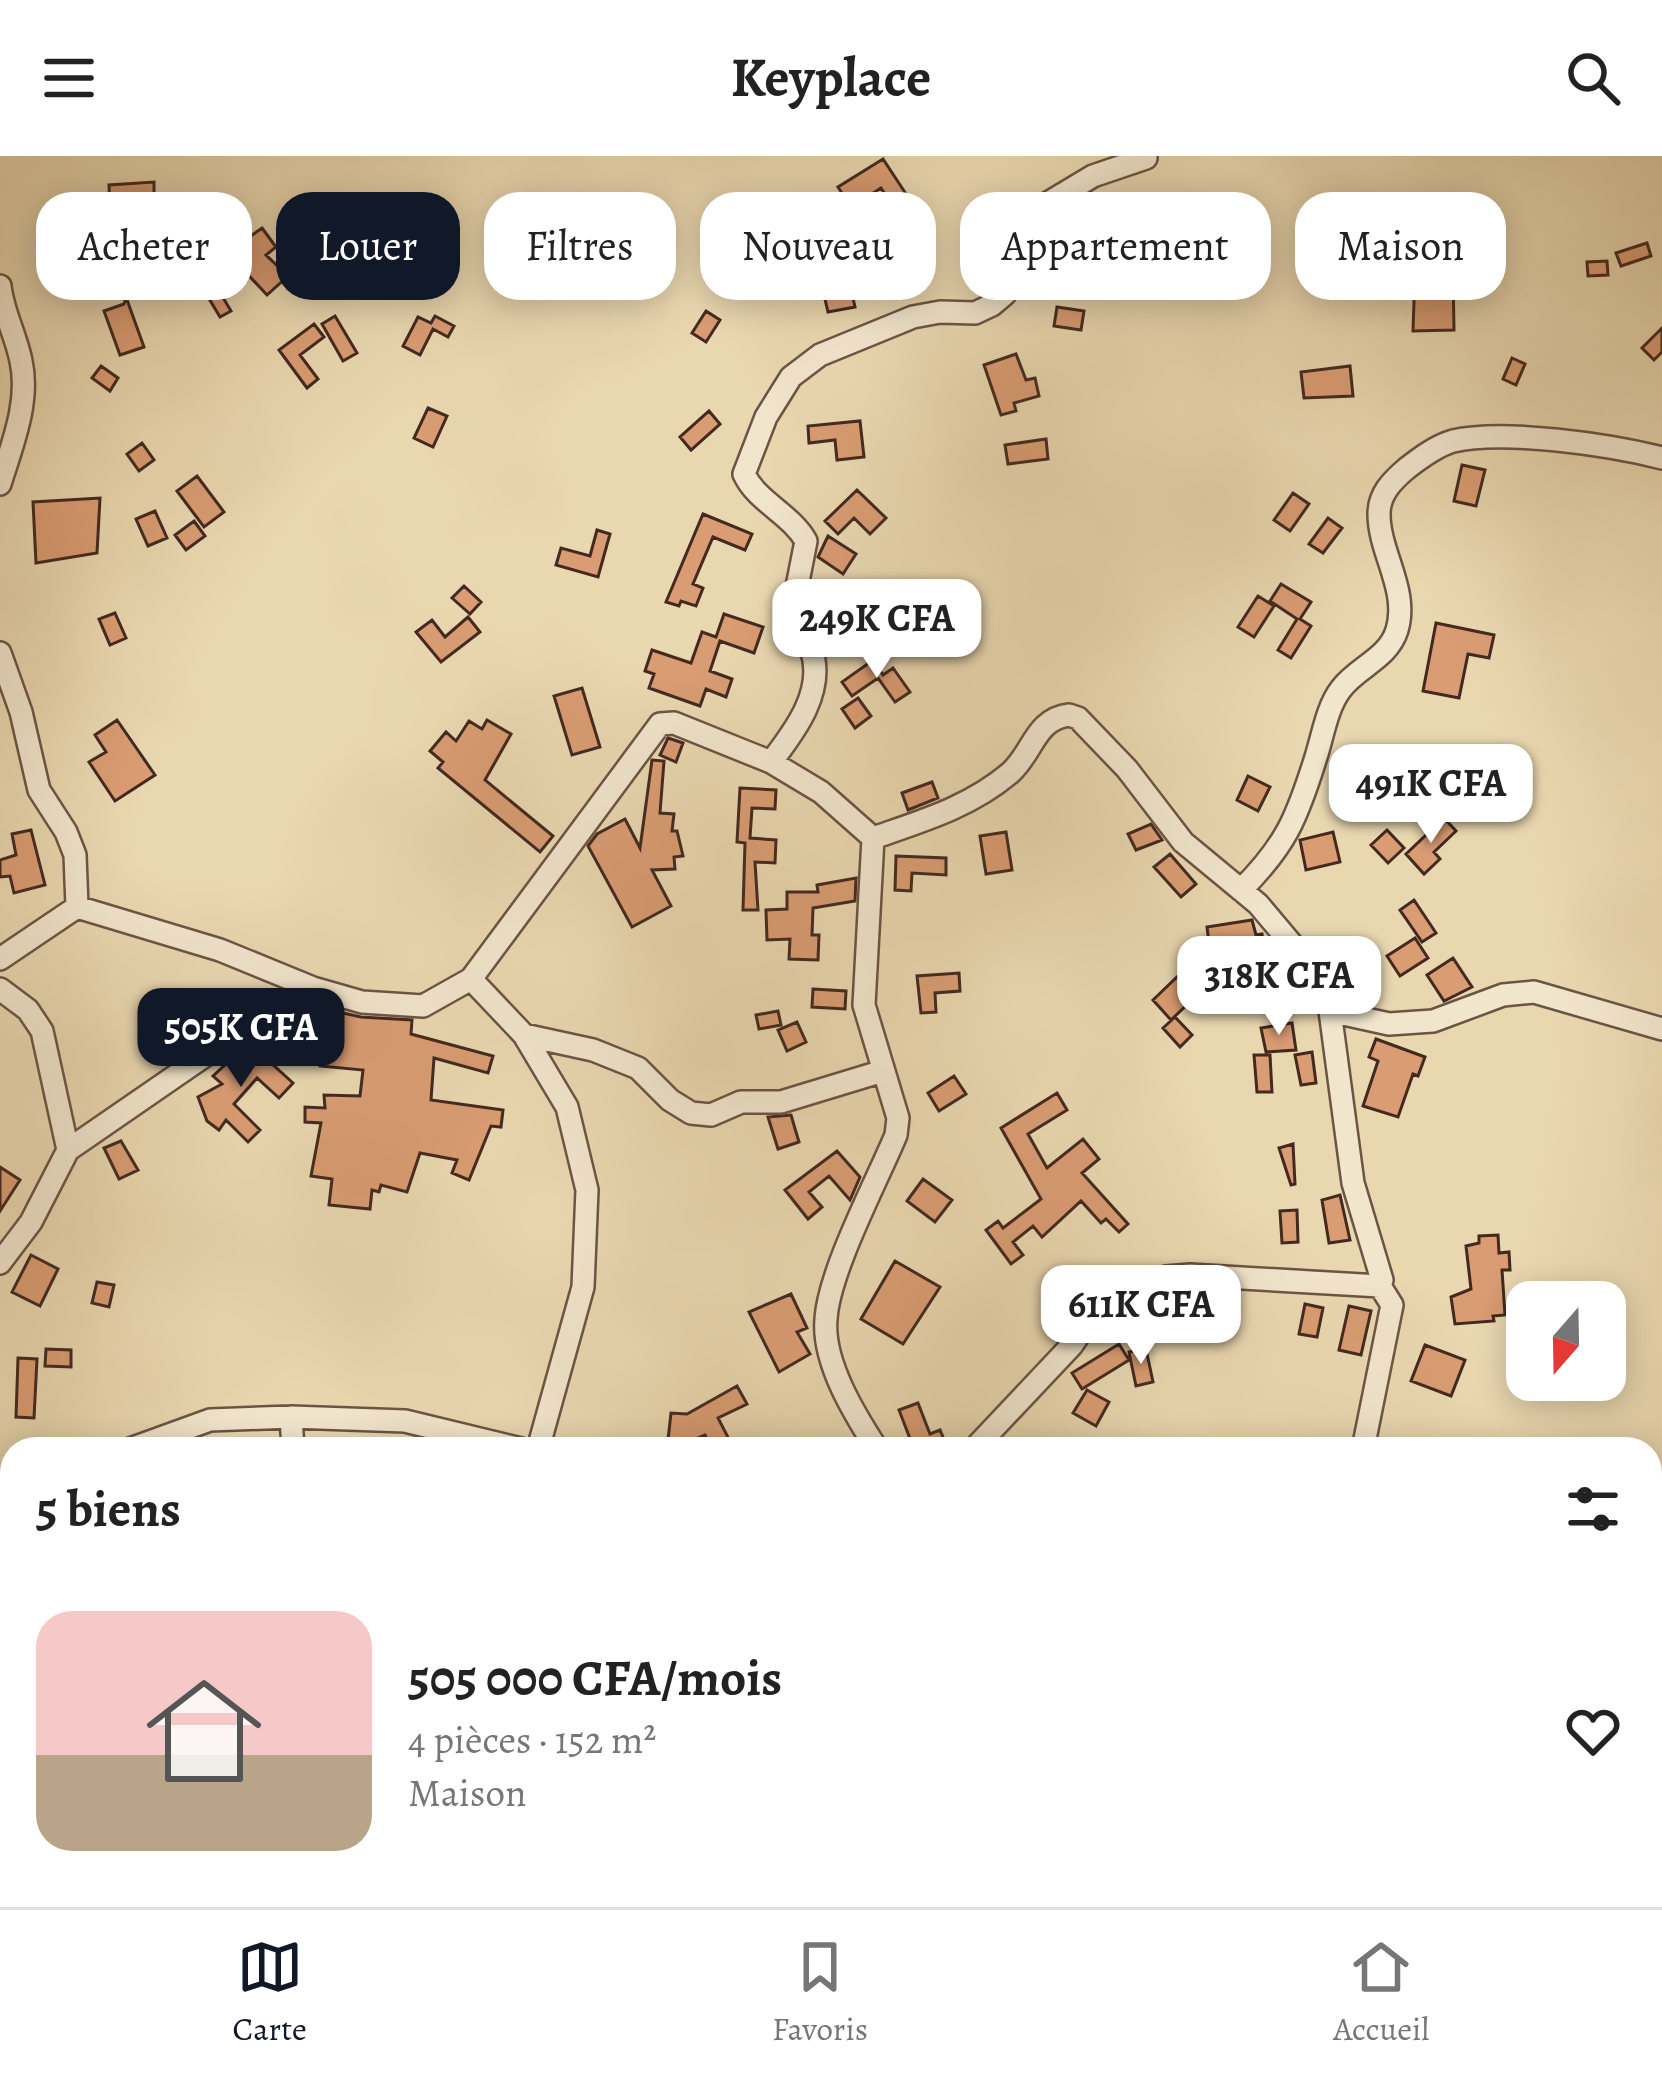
<!DOCTYPE html>
<html lang="fr">
<head>
<meta charset="utf-8">
<style>
  :root { --surface:#fff; --page:#f6f6f6; --text:#222; --muted:#767676; --line:#e0e0e0; --accent:#111827 }
  body { margin:0; font-family:Alegreya,serif; background:var(--page); color:var(--text); height:100vh; display:flex; flex-direction:column; font-size:45px; white-space:nowrap }
  * { box-sizing:border-box; margin:0 }
  p { font-size:39px; color:var(--muted) }
  .icon { flex:none; width:66px; height:66px; fill:none; stroke:currentColor; stroke-width:2; stroke-linecap:round; stroke-linejoin:round }
  .map { position:relative; flex:1; overflow:hidden }
  .side { position:absolute; left:0px; top:1281px; width:1662px; height:471px; display:flex; flex-direction:column; background:var(--surface); border-radius:36px 36px 0 0; box-shadow:0 6px 30px #0003 }
  .side>* { flex:none }
  .hud { position:absolute; left:36px; top:36px; width:1590px; height:108px; display:flex; gap:24px }
  .needle { width:78px; rotate:200deg }
  .tools { position:absolute; left:1506px; top:1125px; display:grid; gap:24px }
  .tools a { display:grid; place-items:center; width:120px; height:120px; border-radius:24px; background:var(--surface); box-shadow:0 6px 30px #0003; font-size:60px }
  .price { position:absolute; translate:-50% -102px; padding:0 27px; border-radius:24px; background:#fff; color:#222; font-size:39px; line-height:78px; filter:drop-shadow(0 3px 6px #0008) }
  .price::after { content:''; position:absolute; left:50%; top:72px; width:36px; height:27px; margin-left:-18px; background:inherit; clip-path:polygon(0 0,100% 0,50% 100%) }
  .price.active { background:var(--accent); color:#fff }
  ul { padding:0; list-style:none }
  li { display:flex; align-items:center; gap:36px; height:300px; padding:0 36px }
  li span { display:grid; place-items:center; flex:none; width:336px; height:240px; border-radius:36px; color:#555 }
  li>.icon { margin-inline-start:auto }
  span .icon { width:144px; height:144px; fill:#fffc; stroke-width:1 }
  li b { font-size:51px }
  h2 { display:flex; justify-content:space-between; align-items:center; height:144px; padding:0 36px; font-size:51px }
  .tag { padding:0 42px; border-radius:36px; background:var(--surface); box-shadow:0 6px 30px #0003; font-size:42px; line-height:108px }
  .tag.active { background:var(--accent); color:#fff }
  header { display:flex; justify-content:space-between; align-items:center; height:156px; padding:0 36px; background:var(--surface); font-size:54px; font-weight:600 }
  .tab-bar { display:flex; justify-content:space-around; align-items:center; height:168px; border-top:3px solid var(--line); background:var(--surface); font-size:33px; color:var(--muted) }
  .tab-bar a { display:grid; justify-items:center; gap:6px }
  .tab-bar .active { color:var(--accent) }
  .map>svg:first-child { display:block }
</style>
</head>
<body>
<header><svg class="icon" aria-label="menu" viewBox="0 0 24 24"><path d="M4 6h16M4 12h16M4 18h16"/></svg>Keyplace<svg class="icon" aria-label="search" viewBox="0 0 24 24"><circle cx="10" cy="10" r="6"/><path d="M15 15l6 6"/></svg></header>
<div class="map">
<svg width="1662" height="1751" viewBox="0 0 1662 1751">
  <rect width="100%" height="100%" fill="#e9d7b0"/>
  <filter id="stains"><feTurbulence type="fractalNoise" baseFrequency=".00167" numOctaves="4"/><feColorMatrix values="0 0 0 0 .2 0 0 0 0 .09 0 0 0 0 .02 0 0 0 .5 -.17"/></filter>
  <radialGradient id="worn" r=".72"><stop offset=".6" stop-color="#630" stop-opacity="0"/><stop offset="1" stop-color="#630" stop-opacity=".3"/></radialGradient>
  <!-- building -->
  <path fill="#d99c73" stroke="#432920" stroke-width="3" d="M883 3 912 47 897 57 881 32 851 51 838 31Z
    M154 26V50L124 51V58H115L121 100 106 103 97 59 110 56 109 29Z
    M757 49 792 60 786 78 769 72 759 105 741 99Z
    M155 55 180 63 171 90 146 82Z
    M262 72 276 91 266 99 288 120 267 139 239 109 210 130 201 115Z
    M1647 87 1651 100 1621 110 1616 97Z
    M1079 105 1097 109 1093 129 1074 125Z
    M1607 105 1608 119 1588 120 1587 106Z
    M1453 114 1454 174 1413 175 1415 115Z
    M851 133 855 151 828 156 824 139Z
    M219 135 231 155 220 161 208 141Z
    M126 141 144 191 120 199 104 155 124 148Z
    M1057 151 1084 155 1081 174 1054 170Z
    M706 155 720 164 706 186 692 177Z
    M335 160 357 197 343 205 322 168Z
    M435 160 454 170 448 181 433 173 420 199 403 190 418 161 431 167Z
    M314 168 324 181 300 199 318 223 307 232 279 194Z
    M1662 172V196L1654 204 1642 192Z
    M1016 198 1026 224 1035 222 1039 240 1014 247 1016 255 1001 259 984 209Z
    M1512 202 1525 208 1516 229 1503 223Z
    M101 210 118 222 110 235 92 222Z
    M1350 210 1353 240 1304 242 1301 216Z
    M428 252 447 260 433 291 414 282Z
    M709 255 720 268 691 294 680 281Z
    M860 265 864 301 837 304 835 284 809 287 808 270Z
    M1046 283 1048 303 1008 308 1005 289Z
    M142 287 154 304 139 315 127 298Z
    M1462 309 1485 314 1476 350 1454 345Z
    M197 320 224 356 204 371 177 335Z
    M857 334 886 362 870 378 854 362 838 378 825 365Z
    M1293 337 1309 348 1290 375 1274 364Z
    M100 342 97 397 36 407 33 346Z
    M155 355 167 382 148 390 136 363Z
    M703 358 752 378 745 394 713 381 693 428 703 432 696 450 681 445 679 450 666 446Z
    M1328 362 1342 372 1323 397 1309 388Z
    M194 365 205 380 186 394 175 379Z
    M597 374 610 378 598 421 556 409 561 392 590 400Z
    M828 380 856 398 843 418 818 401Z
    M1281 428 1311 446 1300 463 1311 470 1291 502 1278 494 1297 463 1270 445Z
    M464 430 481 446 470 458 452 442Z
    M1258 440 1274 450 1254 481 1238 471Z
    M115 457 126 482 110 489 99 463Z
    M724 458 763 471 754 497 720 485 710 515 732 523 726 541 706 533 700 550 649 532 654 518 645 515 652 494 691 507 702 476 716 481Z
    M468 461 480 476 441 506 416 476 432 464 445 481Z
    M1436 467 1494 479 1489 502 1468 498 1459 542 1423 535Z
    M873 504 883 519 893 512 910 536 895 546 878 522 852 540 842 526Z
    M582 532 600 591 572 599 554 540Z
    M858 542 871 560 855 572 842 553Z
    M117 564 155 619 115 645 89 606 106 596 95 579Z
    M487 564 511 578 485 624 553 680 540 696 438 612 443 606 430 595 446 576 456 585 469 565 482 573Z
    M668 582 683 587 676 606 660 599Z
    M652 604 664 605 660 657 674 658 672 675H677L683 700 674 701 675 713 652 714 671 750 632 771 588 690 597 678 625 663 640 692Z
    M1248 620 1270 631 1258 655 1237 644Z
    M932 626 938 642 908 654 902 637Z
    M740 632 776 634 775 653 752 652 750 682 776 684 775 707 755 706 758 754H743L745 687 737 686Z
    M1444 662 1456 675 1434 696 1440 703 1424 718 1406 698Z
    M1151 668 1162 684 1136 694 1128 678Z
    M31 674 45 729 14 737 10 720 0 721V704L16 699 12 678Z
    M1387 674 1404 692 1388 707 1371 689Z
    M1006 676 1012 714 986 718 980 680Z
    M1333 676 1340 706 1306 714 1300 684Z
    M1170 698 1196 728 1181 741 1154 711Z
    M896 700 946 702V719L912 717 911 735 895 734Z
    M856 722 855 745 813 752 812 779H819L818 804 789 803 790 783 767 784 766 754 787 753V736H818L817 729Z
    M1414 744 1436 777 1422 786 1400 754Z
    M1252 764 1256 779 1262 778 1268 822 1241 826 1235 784 1209 787 1207 771Z
    M1415 782 1428 802 1400 820 1387 800Z
    M1453 802 1472 831 1444 845 1427 819Z
    M959 817 960 835 935 837 936 856 921 857 917 820Z
    M1177 821 1195 841 1171 864 1153 844Z
    M813 833 846 835 845 853 812 851Z
    M325 853 361 861 412 864 411 878 493 900 488 917 434 902 431 944 503 954 501 971 491 970 469 1024 452 1017 457 1004 420 997 407 1036 381 1029 379 1036 372 1034 370 1053 329 1049 332 1023 311 1020 321 967 305 966V951L325 952 324 939 360 940 363 914 320 910Z
    M778 855 781 869 759 873 756 859Z
    M1175 861 1192 879 1180 891 1163 872Z
    M797 866 806 886 787 895 778 874Z
    M1292 867 1296 894 1266 896 1261 872Z
    M1376 883 1425 901 1418 920 1413 918 1398 961 1363 950 1378 905 1369 901Z
    M249 887 293 927 279 942 257 922 234 948 260 974 248 986 226 964 219 974 207 965 198 941 222 928 213 920Z
    M1312 896 1316 927 1301 929 1295 899Z
    M1254 899H1270L1272 936H1257Z
    M954 920 966 938 939 955 928 937Z
    M1057 937 1067 954 1028 978 1047 1012 1083 983 1099 1003 1082 1017 1128 1068 1119 1076 1106 1063 1101 1067 1081 1045 1042 1081 1033 1070 1013 1086 1023 1099 1011 1108 986 1074 998 1065 1003 1072 1041 1043 1001 972Z
    M791 959 799 986 778 993 768 961Z
    M121 985 138 1014 119 1023 104 992Z
    M1293 988 1295 1028 1291 1029 1279 992Z
    M837 995 860 1021 850 1044 829 1020 809 1036 822 1051 808 1063 785 1034Z
    M0 1011 20 1024 0 1055Z
    M923 1023 952 1044 935 1066 907 1045Z
    M1340 1039 1350 1084 1329 1087 1322 1044Z
    M1297 1054 1298 1086 1282 1087 1280 1055Z
    M1498 1079 1499 1097 1509 1096 1510 1114H1502L1505 1159 1493 1160 1494 1165 1455 1168 1451 1141 1471 1133 1466 1090 1479 1087V1080Z
    M31 1099 58 1113 40 1150 12 1136Z
    M895 1105 940 1131 903 1188 861 1163Z
    M97 1126 114 1129 109 1151 92 1147Z
    M791 1138 807 1172 797 1176 810 1198 779 1216 749 1156Z
    M1305 1148 1323 1152 1317 1181 1299 1178Z
    M1349 1150 1371 1155 1361 1199 1339 1194Z
    M1119 1188 1129 1204 1082 1233 1072 1217Z
    M1425 1189 1465 1204 1451 1240 1411 1225Z
    M46 1193 71 1194V1211L45 1210Z
    M1146 1193 1153 1226 1136 1230 1129 1196Z
    M18 1202 37 1203 34 1262 16 1261Z
    M737 1230 747 1248 718 1262 734 1293H712L705 1279 684 1288 683 1293H667L671 1257 687 1258Z
    M1087 1234 1109 1246 1096 1270 1073 1257Z
    M918 1247 930 1278 940 1274 948 1293H914L899 1254Z"/>
  <g fill="none" stroke-linecap="round" stroke-linejoin="round">
    <defs>
      <path id="minor" d="M0 130C3 157 16 179 21 205 30 246 12 289 0 328
        M0 497 21 556 39 634 66 676 75 699 77 751
        M771 606C795 575 826 534 811 493 807 480 797 473 791 461L806 385C791 358 757 346 744 318L766 261 791 221 820 199 913 161 940 156 975 157 992 149 1005 138 1048 47 1093 20 1146 2
        M873 682 864 849 898 962 896 979C876 1027 829 1115 826 1163 822 1206 855 1259 877 1293
        M1241 734C1286 689 1297 662 1316 601 1323 579 1327 551 1341 533 1357 511 1388 503 1397 474 1409 434 1379 397 1379 358 1379 338 1392 325 1406 313 1420 302 1436 290 1453 285 1504 273 1611 289 1662 302
        M0 803 77 751 220 794 313 832 362 846 423 850 471 823 660 568 674 567 771 606 821 636 873 682C922 665 970 651 1010 617 1033 597 1035 563 1069 559L1078 562 1127 613 1183 686 1258 748 1306 805 1330 855 1389 868 1433 865 1503 839 1534 836 1662 873
        M471 823 524 879 567 951 587 1034 583 1131 538 1293
        M0 833 28 854 42 875 68 994 31 1066 0 1107
        M524 879 593 894 638 912 670 944 691 957 711 959 741 946H781L883 915
        M68 994 290 841 313 832
        M291 1261 293 1293
        M130 1293 210 1264 291 1261 405 1265 521 1293
        M974 1293 1072 1189 1098 1151 1125 1135 1166 1121 1190 1119 1380 1130 1382 1124 1353 1027 1330 855
        M1363 1293 1392 1149 1380 1130
        M0 1347 12 1343
        M0 1646 12 1645
        M194 1740 196 1751
        M619 1740 651 1751
        M840 1740 842 1751
        M1162 1740 1176 1751
        M942 1751 953 1740"/>
    </defs>
    <!-- minor casing -->
    <use href="#minor" stroke="#6c5444" stroke-width="26"/>
    <!-- minor -->
    <use href="#minor" stroke="#f1e5cc" stroke-width="21"/>
  </g>
  <rect width="100%" height="100%" filter="url(#stains)"/>
  <rect width="100%" height="100%" fill="url(#worn)"/>
</svg>
<div class="tools">
<a><svg class="needle" viewBox="-14 -14 28 28"><path d="M0-13l5 13h-10z" fill="#e53935"/><path d="M0 13l5-13h-10z" fill="#767676"/></svg></a>
</div>
<b class="price" style="left:877px;top:525px">249K CFA</b>
<b class="price" style="left:1431px;top:690px">491K CFA</b>
<b class="price" style="left:1279px;top:882px">318K CFA</b>
<b class="price active" style="left:241px;top:934px">505K CFA</b>
<b class="price" style="left:1141px;top:1211px">611K CFA</b>
<div class="hud">
<a class="tag">Acheter</a>
<a class="tag active">Louer</a>
<a class="tag">Filtres</a>
<a class="tag">Nouveau</a>
<a class="tag">Appartement</a>
<a class="tag">Maison</a>
</div>
<section class="side">
<h2>5 biens<svg class="icon" aria-label="filters" viewBox="0 0 24 24"><path d="M4 7h16M4 17h16"/><circle cx="9" cy="7" r="2"/><circle cx="15" cy="17" r="2"/></svg></h2>
<ul>
<li><span style="background:linear-gradient(#f6c9c9 60%,#b9a48a 0)"><svg class="icon" aria-label="home" viewBox="0 0 24 24"><path d="M3 11l9-7 9 7M6 9v11h12V9"/></svg></span><div><b>505 000 CFA/mois</b><p>4 pièces · 152 m²</p><p>Maison</p></div><svg class="icon" aria-label="heart" viewBox="0 0 24 24"><path d="M12 20l-8-8c-3-5 5-10 8-4 3-6 11-1 8 4z"/></svg></li>
</ul>
</section>
</div>
<nav class="tab-bar">
<a class="active"><svg class="icon" aria-label="map" viewBox="0 0 24 24"><path d="M3 6l6-2 6 2 6-2v14l-6 2-6-2-6 2zM9 4v14M15 6v14"/></svg>Carte</a>
<a><svg class="icon" aria-label="saved" viewBox="0 0 24 24"><path d="M7 4h10v16l-5-4-5 4z"/></svg>Favoris</a>
<a><svg class="icon" aria-label="home" viewBox="0 0 24 24"><path d="M3 11l9-7 9 7M6 9v11h12V9"/></svg>Accueil</a>
</nav>
</body>
</html>
